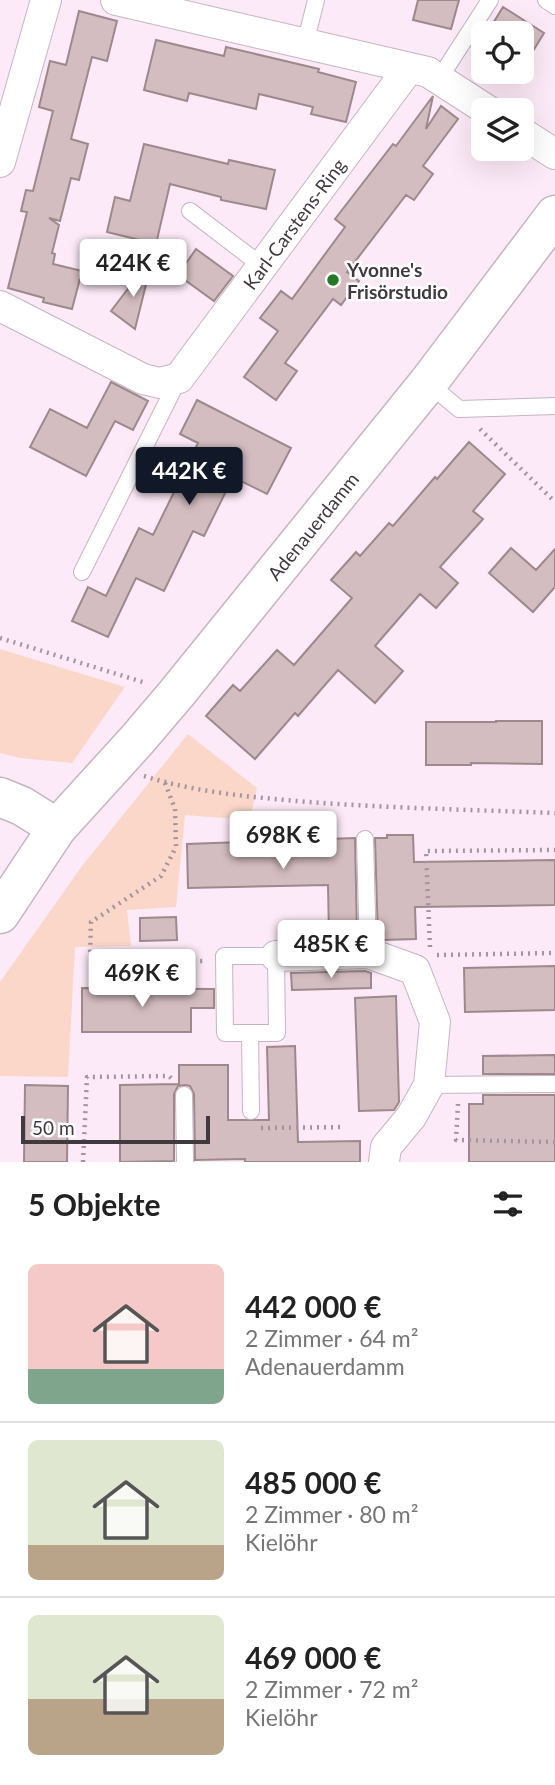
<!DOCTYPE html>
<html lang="de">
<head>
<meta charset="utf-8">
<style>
  :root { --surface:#fff; --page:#f6f6f6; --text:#222; --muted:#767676; --line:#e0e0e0; --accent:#111827 }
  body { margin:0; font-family:Lato,sans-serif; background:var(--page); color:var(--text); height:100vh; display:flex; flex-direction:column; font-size:26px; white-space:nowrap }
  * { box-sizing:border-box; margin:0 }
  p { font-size:23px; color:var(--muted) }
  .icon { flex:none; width:38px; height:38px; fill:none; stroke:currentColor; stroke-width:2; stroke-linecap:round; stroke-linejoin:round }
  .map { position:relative; height:1162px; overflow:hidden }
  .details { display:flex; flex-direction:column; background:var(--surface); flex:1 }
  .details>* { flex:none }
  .buttons { position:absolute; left:471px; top:21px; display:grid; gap:14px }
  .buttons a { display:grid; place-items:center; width:63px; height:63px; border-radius:10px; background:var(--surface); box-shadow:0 7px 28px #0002; font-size:35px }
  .scale { position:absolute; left:21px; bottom:18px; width:189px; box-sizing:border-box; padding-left:7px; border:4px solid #40393f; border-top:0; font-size:19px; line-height:24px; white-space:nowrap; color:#40393f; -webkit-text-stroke:5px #fefefe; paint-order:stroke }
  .price { position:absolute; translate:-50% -60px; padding:0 16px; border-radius:7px; background:#fff; color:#222; font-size:23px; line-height:46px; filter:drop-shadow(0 2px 4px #0008) }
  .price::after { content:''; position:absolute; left:50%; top:42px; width:21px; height:16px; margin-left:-10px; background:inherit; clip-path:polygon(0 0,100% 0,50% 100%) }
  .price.on { background:var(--accent); color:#fff }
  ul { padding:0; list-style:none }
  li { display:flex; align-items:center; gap:21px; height:175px; padding:0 28px }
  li+li { border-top:2px solid var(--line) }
  li span { display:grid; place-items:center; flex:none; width:196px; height:140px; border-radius:10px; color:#555 }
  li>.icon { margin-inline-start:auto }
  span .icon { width:84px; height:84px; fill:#fffc; stroke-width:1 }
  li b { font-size:30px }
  h2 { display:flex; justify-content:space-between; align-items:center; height:84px; padding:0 28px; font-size:30px }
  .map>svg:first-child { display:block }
</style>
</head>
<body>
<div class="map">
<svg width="555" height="1162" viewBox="0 0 555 1162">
  <rect width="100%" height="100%" fill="#fdeaf8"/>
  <!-- green -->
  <path fill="#fbd7c9" d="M0 649 125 687 72 763 20 758 0 753Z
    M188 734 257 788 250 820 185 815 176 907 127 910 131 946 75 947 68 1077 0 1076V982L82 866Z"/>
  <!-- building -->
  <path fill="#d4bdc0" stroke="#9e888b" stroke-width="2" d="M418 0H459L451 29 413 20Z
    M503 7 544 33 522 69V33H487Z
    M79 11 117 21 107 61 92 57 71 139 88 144 79 180 71 178 60 221 49 218 59 225 52 253 55 254 53 264 82 271 72 309 43 302 44 298 8 288 27 212 21 211 26 190 33 191 53 111 39 107 50 61 66 65Z
    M156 40 224 56 226 47 319 69 318 72 356 82 346 122 311 114 313 107 259 94 256 109 189 93 187 101 144 90Z
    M433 96 426 129 441 106 458 119 423 166 433 174 414 200 406 195 347 272 359 281 341 305 333 299 285 363 297 371 276 400 244 377 278 331 260 318 281 291 292 299 345 227 335 219 393 144 396 146Z
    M144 144 228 164 229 160 275 170 266 209 221 200V197L170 184 156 244 107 232 115 197 130 201Z
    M196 249 233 276 214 301 178 275Z
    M153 256 135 329 111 311Z
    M111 382 148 401 133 430 115 421 86 476 30 447 50 409 87 428Z
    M197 400 291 448 267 494 233 477 204 536 193 531 164 591 136 578 108 637 72 621 88 587 106 596 139 528 153 535 198 443 180 434Z
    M469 442 505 474 473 511 483 519 440 567 458 583 436 608 420 594 375 646 403 671 375 703 338 670 298 716 295 713 255 759 206 716 233 685 240 691 277 650 294 665 352 598 331 580 356 552 360 556 389 523 393 526 435 477 437 479Z
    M511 548 536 570 555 549V587L533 612 489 573Z
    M496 721H542V764L471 763V765H426V722H496Z
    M387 835H413L414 862 555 860V905L415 907 416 939 382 940 378 938 375 838H387Z
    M355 838 357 936 329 937 328 885 188 888 187 844Z
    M176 917 177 940 140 941V918Z
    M555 966V1010L465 1012 464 968Z
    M365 971 371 973V988L292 990 291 973Z
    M82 988 214 989V1008H191V1032H82Z
    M396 996 399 1102 394 1110 359 1111 355 998Z
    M295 1046 298 1142 360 1141V1162H245V1159L195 1160 194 1094 190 1086 185 1085 178 1086 174 1094V1161L120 1162V1085L179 1084V1065H228V1120H269L267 1047Z
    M555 1055V1074H483V1056Z
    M25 1085 68 1086 67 1162H24Z
    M483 1095H555V1162H469V1104H483Z"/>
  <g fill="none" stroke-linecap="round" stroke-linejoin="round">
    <defs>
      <path id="lane" d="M546 0 555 6
        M305 44 316 0
        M439 79 490 0
        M190 211 262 266
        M428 383 459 409 555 406
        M82 572 179 378
        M365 839 368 953
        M224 956H276L277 1033H225Z
        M250 1033 251 1111
        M429 1085 555 1084
        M184 1095 185 1162"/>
      <g id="street">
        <path d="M116 0 428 72 487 110"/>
        <path d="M522 133 555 154"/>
        <path d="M0 162 46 0"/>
        <path id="s1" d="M0 306 143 379 160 383 179 378 409 68"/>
        <path d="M276 956 368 953 415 970 435 1022 429 1085 411 1117 386 1147 384 1162"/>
      </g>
      <g id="secondary">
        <path d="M0 797 22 806 57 828"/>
        <path id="s2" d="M0 914 57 828 137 740 177 693 428 383 555 215"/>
      </g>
    </defs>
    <!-- lane casing -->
    <use href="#lane" stroke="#c6b4c1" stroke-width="18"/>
    <!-- street casing -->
    <use href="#street" stroke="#c6b4c1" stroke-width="32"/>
    <!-- secondary casing -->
    <use href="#secondary" stroke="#c6b4c1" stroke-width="41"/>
    <!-- path -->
    <path stroke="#a395a0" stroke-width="4.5" stroke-dasharray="2 5" stroke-linecap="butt" d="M480 429 555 502
      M0 638 146 683
      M144 776C198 793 252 797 308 802 390 808 473 810 555 813
      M165 783 175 809 176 847 161 876 91 922 90 955 100 964 206 961
      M430 947 426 851 555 850
      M437 955 555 953
      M458 1104 456 1140 555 1142
      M261 1128 344 1127
      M83 1162 87 1077 169 1076 174 1081"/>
    <!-- lane -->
    <use href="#lane" stroke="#fff" stroke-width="16"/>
    <!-- street -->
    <use href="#street" stroke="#fff" stroke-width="30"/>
    <!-- secondary -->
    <use href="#secondary" stroke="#fff" stroke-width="38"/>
  </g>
  <!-- markers -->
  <circle fill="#237926" stroke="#fefefe" stroke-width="2.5" cx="333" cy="280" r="7"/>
  <g text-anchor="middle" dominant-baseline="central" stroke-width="5" stroke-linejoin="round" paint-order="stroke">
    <!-- street labels -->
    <g font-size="19" fill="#40393f" stroke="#fefefe">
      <text stroke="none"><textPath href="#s1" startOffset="390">Karl-Carstens-Ring</textPath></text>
      <text stroke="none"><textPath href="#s2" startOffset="499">Adenauerdamm</textPath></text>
    </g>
    <!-- poi labels -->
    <g font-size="19" font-weight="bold" fill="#40393f" stroke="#fefefe" text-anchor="start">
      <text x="347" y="269">Yvonne's<tspan x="347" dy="22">Frisörstudio</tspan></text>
    </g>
  </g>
</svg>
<div class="buttons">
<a><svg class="icon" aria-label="locate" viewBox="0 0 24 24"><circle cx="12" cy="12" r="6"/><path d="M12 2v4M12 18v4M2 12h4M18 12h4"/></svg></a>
<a><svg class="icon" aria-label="layers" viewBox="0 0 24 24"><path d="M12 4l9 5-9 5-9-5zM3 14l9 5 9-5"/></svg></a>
</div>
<div class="scale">50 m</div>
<b class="price" style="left:133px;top:299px">424K €</b>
<b class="price on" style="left:189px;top:507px">442K €</b>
<b class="price" style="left:283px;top:871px">698K €</b>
<b class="price" style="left:331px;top:980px">485K €</b>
<b class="price" style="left:142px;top:1009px">469K €</b>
</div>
<section class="details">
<h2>5 Objekte<svg class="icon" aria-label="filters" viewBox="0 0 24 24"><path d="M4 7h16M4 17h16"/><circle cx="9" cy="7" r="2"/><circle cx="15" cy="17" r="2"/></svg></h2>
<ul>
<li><span style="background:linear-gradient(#f6c9c9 75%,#7fa58c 0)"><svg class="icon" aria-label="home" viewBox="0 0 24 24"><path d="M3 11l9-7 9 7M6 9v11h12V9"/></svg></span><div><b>442 000 €</b><p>2 Zimmer · 64 m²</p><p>Adenauerdamm</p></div></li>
<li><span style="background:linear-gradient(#dfe7d0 75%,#b9a48a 0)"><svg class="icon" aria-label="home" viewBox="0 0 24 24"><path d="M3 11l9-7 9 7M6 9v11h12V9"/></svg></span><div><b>485 000 €</b><p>2 Zimmer · 80 m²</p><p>Kielöhr</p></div></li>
<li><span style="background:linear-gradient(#dfe7d0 60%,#b9a48a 0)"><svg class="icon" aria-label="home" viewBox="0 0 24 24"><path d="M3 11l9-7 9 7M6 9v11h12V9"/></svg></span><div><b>469 000 €</b><p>2 Zimmer · 72 m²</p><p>Kielöhr</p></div></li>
</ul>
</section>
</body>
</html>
